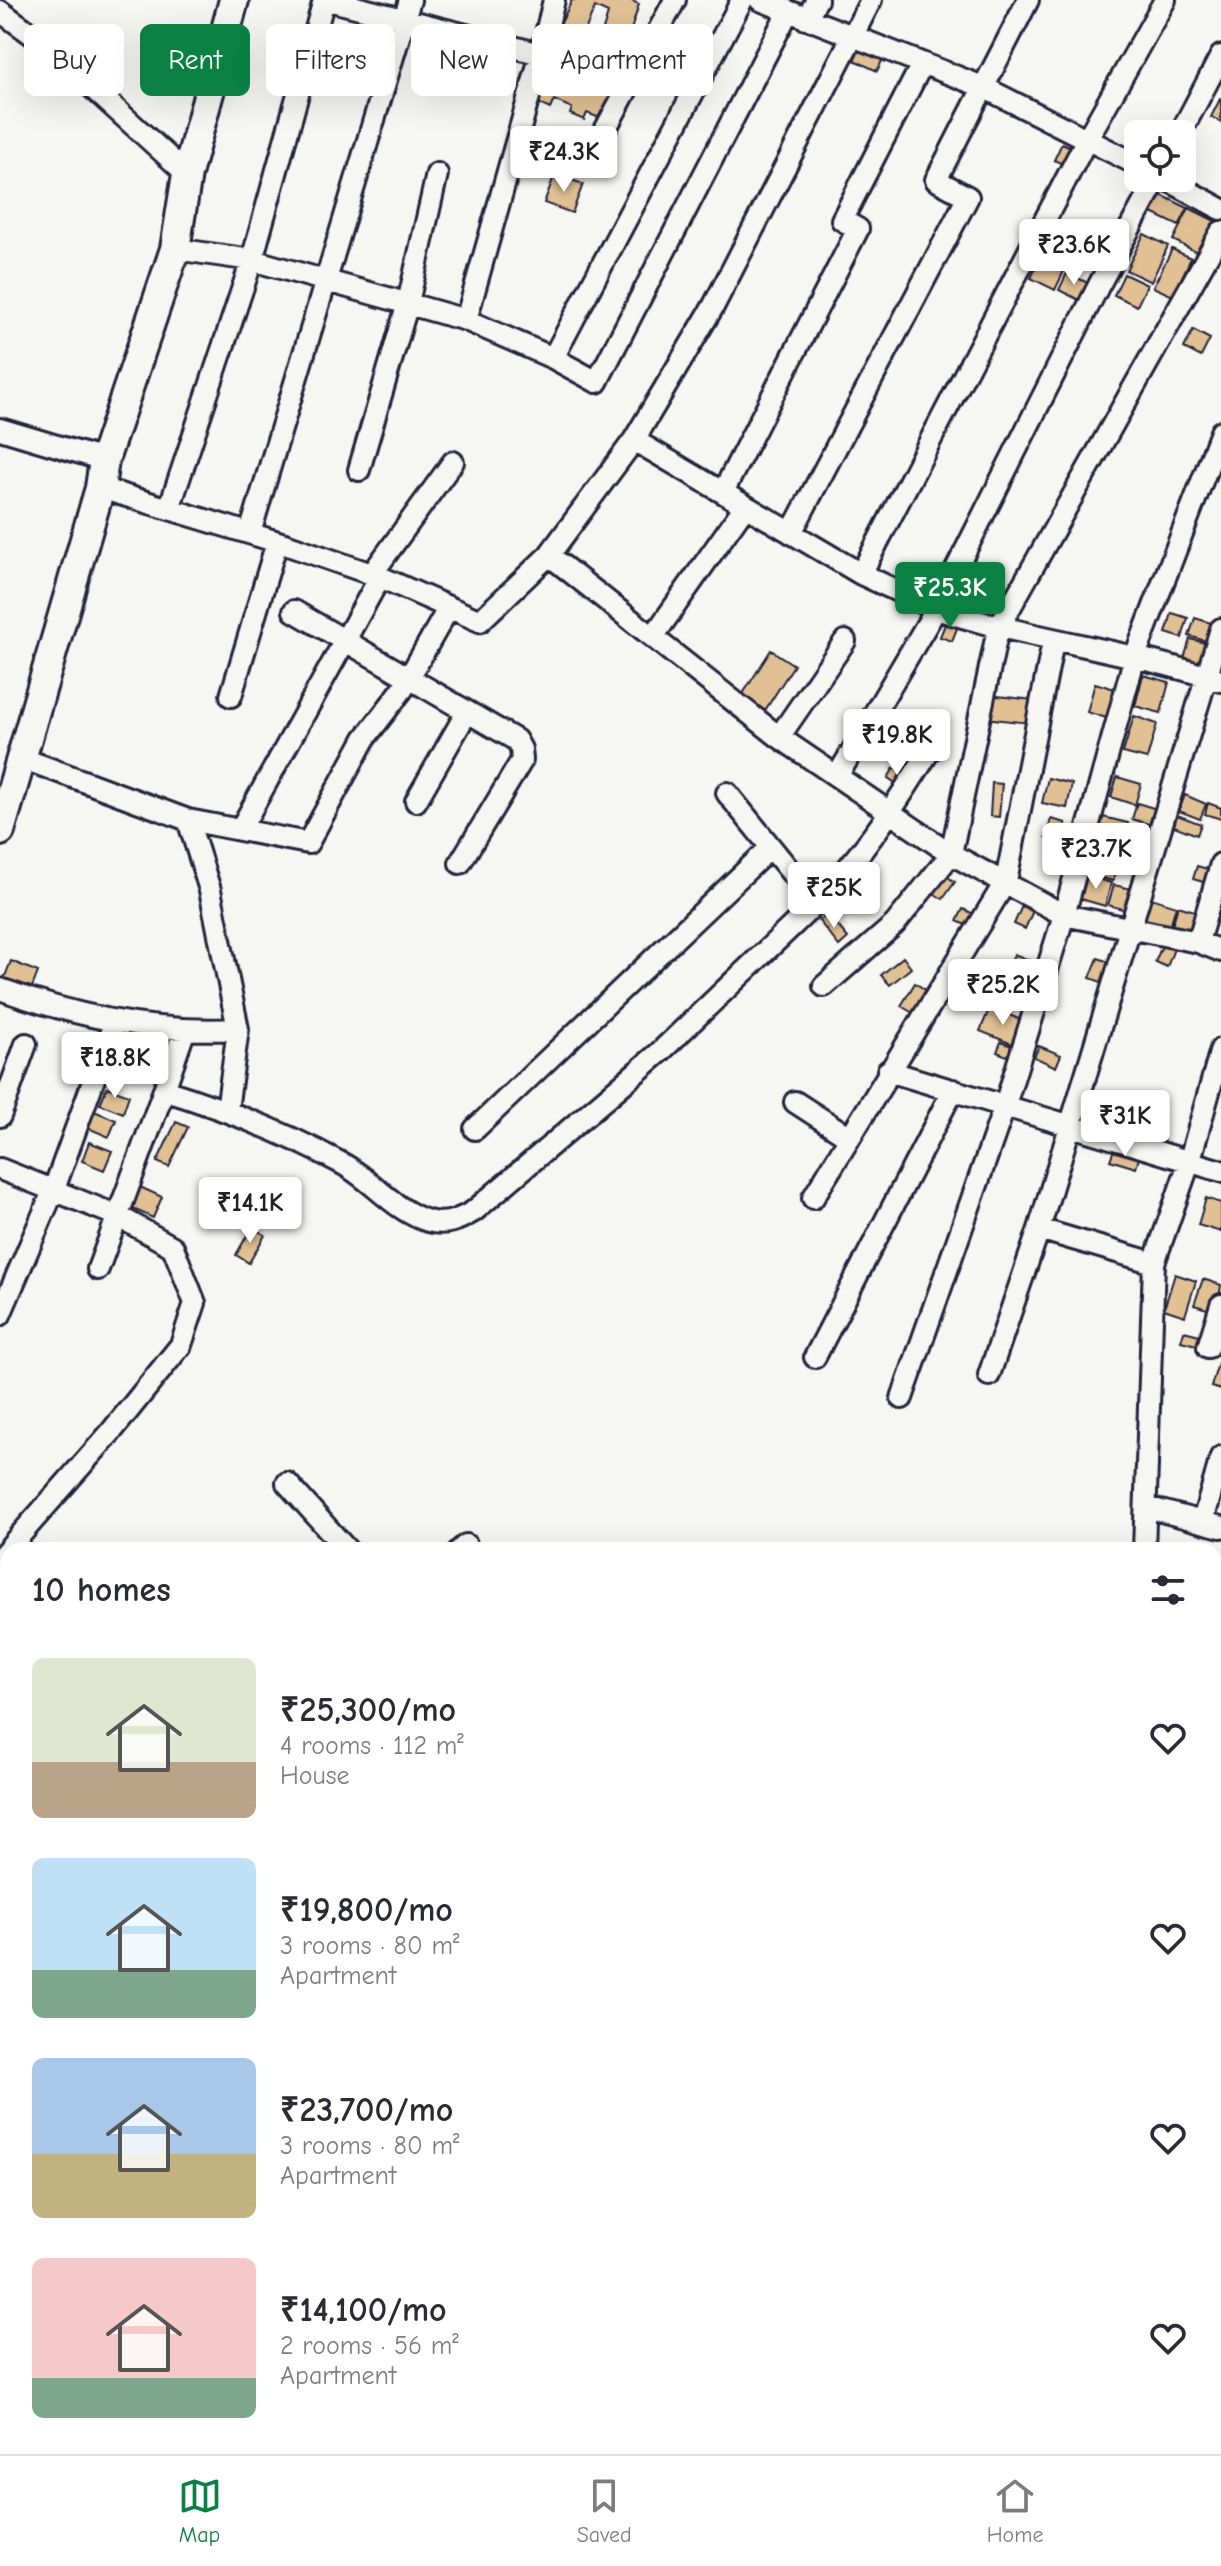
<!DOCTYPE html>
<html lang="en">
<head>
<meta charset="utf-8">
<style>
  :root { --surface:#fff; --page:#f2f2f3; --text:#2b2b33; --muted:#7c7c81; --line:#e1e1e2; --accent:#0b8043 }
  body { margin:0; font-family:"Comic Neue",sans-serif; background:var(--page); color:var(--text); height:100vh; display:flex; flex-direction:column; font-size:30px; white-space:nowrap }
  * { box-sizing:border-box; margin:0 }
  p { font-size:26px; color:var(--muted) }
  .icon { flex:none; width:44px; height:44px; fill:none; stroke:currentColor; stroke-width:2; stroke-linecap:round; stroke-linejoin:round }
  .map { position:relative; flex:1; overflow:hidden }
  .details { position:absolute; left:0px; top:1542px; width:1222px; height:912px; display:flex; flex-direction:column; background:var(--surface); border-radius:24px 24px 0 0; box-shadow:0 8px 32px #0002 }
  .details>* { flex:none }
  .top-card { position:absolute; left:24px; top:24px; width:800px; height:72px; display:flex; gap:16px }
  .controls { position:absolute; left:1124px; top:120px; display:grid; gap:16px }
  .controls a { display:grid; place-items:center; width:72px; height:72px; border-radius:12px; background:var(--surface); box-shadow:0 8px 32px #0002; font-size:40px }
  .price { position:absolute; translate:-50% -68px; padding:0 18px; border-radius:8px; background:#fff; color:#222; font-size:26px; line-height:52px; filter:drop-shadow(0 2px 4px #0008) }
  .price::after { content:''; position:absolute; left:50%; top:48px; width:24px; height:18px; margin-left:-12px; background:inherit; clip-path:polygon(0 0,100% 0,50% 100%) }
  .price.current { background:var(--accent); color:#fff }
  ul { padding:0; list-style:none }
  li { display:flex; align-items:center; gap:24px; height:200px; padding:0 32px }
  li span { display:grid; place-items:center; flex:none; width:224px; height:160px; border-radius:12px; color:#555 }
  li>.icon { margin-inline-start:auto }
  span .icon { width:96px; height:96px; fill:#fffc; stroke-width:1 }
  li b { font-size:34px }
  h2 { display:flex; justify-content:space-between; align-items:center; height:96px; padding:0 32px; font-size:34px }
  .chip { padding:0 28px; border-radius:12px; background:var(--surface); box-shadow:0 8px 32px #0002; font-size:28px; line-height:72px }
  .chip.current { background:var(--accent); color:#fff }
  .menu { display:flex; justify-content:space-around; align-items:center; height:112px; border-top:2px solid var(--line); background:var(--surface); font-size:22px; color:var(--muted) }
  .menu a { display:grid; justify-items:center; gap:4px }
  .menu .current { color:var(--accent) }
  .map>svg:first-child { display:block }
</style>
</head>
<body>
<div class="map">
<svg width="1221" height="2454" viewBox="0 0 1221 2454">
  <rect width="100%" height="100%" fill="#f6f6f2"/>
  <filter id="ink" filterUnits="userSpaceOnUse"><feTurbulence type="fractalNoise" baseFrequency=".0125" numOctaves="2"/><feDisplacementMap in="SourceGraphic" scale="16" xChannelSelector="R" yChannelSelector="G"/><feConvolveMatrix kernelMatrix="1 2 1 2 8 2 1 2 1" color-interpolation-filters="sRGB"/></filter>
  <g filter="url(#ink)">
    <!-- water -->
    <path fill="#96cbf4" stroke="#6887aa" stroke-width="2" d="M1221 2293V2454H949L965 2446H1214V2296Z"/>
    <!-- building -->
    <path fill="#e1c194" stroke="#22223b" stroke-width="2" d="M572 0H630L639 4 618 72 593 63 608 13 595 7 584 33 560 25Z
      M860 48 883 59 877 71 854 60Z
      M551 71 614 97 605 120 587 113 584 120 570 114 572 108 554 100 550 109 537 103Z
      M1220 99H1221V122L1211 117Z
      M1062 143 1075 149 1067 166 1054 160Z
      M555 174 583 184 572 213 544 203Z
      M1161 195 1188 208 1179 226 1152 213Z
      M1189 208 1217 222 1200 254 1173 240Z
      M1144 234 1168 246 1151 282 1126 270Z
      M1172 249 1191 258 1173 296 1153 287Z
      M1040 259 1064 271 1055 290 1031 278Z
      M1067 273 1090 284 1081 301 1059 290Z
      M1124 274 1147 285 1137 306 1114 295Z
      M1193 330 1210 339 1201 357 1184 348Z
      M1172 613 1188 618 1182 638 1166 633Z
      M1195 618 1214 624 1209 642 1189 636Z
      M947 619 959 623 952 641 940 637Z
      M1190 639 1209 644 1202 668 1183 662Z
      M771 650 794 665 762 715 739 700Z
      M1143 675 1169 682 1161 713 1135 706Z
      M1095 683 1121 691 1113 720 1087 712Z
      M988 695 1033 700 1030 723 985 718Z
      M1134 716 1157 724 1147 759 1123 753Z
      M894 768 906 776 900 786 888 778Z
      M1117 777 1141 784 1135 805 1111 797Z
      M1048 778 1072 784 1067 808 1042 803Z
      M992 783 1002 784 999 817 990 816Z
      M1185 795 1206 804 1200 819 1179 811Z
      M1137 803 1160 810 1155 826 1132 819Z
      M1208 803 1221 808V819L1205 814Z
      M1177 815 1201 824 1197 835 1174 826Z
      M1103 817 1128 823 1113 881 1087 874Z
      M1051 819 1066 823 1061 841 1046 837Z
      M1197 866 1214 871 1210 884 1193 879Z
      M945 875 955 882 943 899 933 893Z
      M1087 876 1111 883 1105 906 1081 899Z
      M1114 885 1136 890 1130 911 1108 905Z
      M1151 898 1176 906 1170 926 1145 919Z
      M1025 899 1036 904 1025 929 1014 924Z
      M1178 906 1201 913 1195 933 1172 926Z
      M963 909 974 914 968 926 957 921Z
      M828 914 848 938 839 946 819 921Z
      M1164 941 1175 946 1167 967 1155 962Z
      M1014 954 1042 965 1035 987 1006 977Z
      M903 957 911 968 890 985 881 975Z
      M1098 958 1115 964 1107 984 1090 978Z
      M11 961 38 972 31 990 4 979Z
      M915 983 927 991 913 1013 901 1006Z
      M990 1007 1026 1022 1017 1046 980 1031Z
      M1001 1042 1017 1048 1012 1058 997 1052Z
      M1039 1046 1061 1055 1056 1067 1034 1057Z
      M107 1087 129 1095 123 1113 100 1104Z
      M94 1111 116 1120 109 1137 88 1128Z
      M176 1122 188 1127 169 1167 157 1162Z
      M89 1142 112 1151 104 1170 82 1161Z
      M1115 1147 1140 1155 1136 1168 1110 1160Z
      M248 1183 258 1193 226 1225 216 1215Z
      M140 1187 162 1197 153 1218 131 1208Z
      M1206 1198 1221 1203V1232L1198 1225Z
      M252 1227 265 1235 249 1263 236 1255Z
      M1175 1274 1196 1281 1185 1316 1164 1309Z
      M1203 1279 1221 1285 1217 1312 1194 1305Z
      M1184 1331 1207 1337 1204 1347 1181 1341Z
      M1218 1363 1221 1364V1390L1211 1387Z"/>
    <g fill="none" stroke-linecap="round" stroke-linejoin="round">
      <defs>
        <path id="street" d="M760 0 983 87 1138 165
          M0 11 41 41 187 174
          M806 19 817 0
          M541 54 554 0
          M605 130 675 0
          M1180 134 1221 56
          M1164 178 1221 209
          M175 249 252 260 466 320 541 54 328 0
          M466 320 553 358 597 382 788 12
          M553 358 742 0
          M0 429 104 460
          M634 440 713 307 871 0
          M359 470 408 303 437 174
          M100 488 288 545 380 577 480 621 549 555 779 737 951 854 1064 915 1198 942 1221 951
          M723 492 858 229 842 220 922 64
          M169 509 252 260 324 0
          M250 533 410 0
          M791 533 968 197 936 180 1028 0
          M549 555 634 440 861 574 936 609 1099 285 1157 178
          M372 574 453 462
          M861 574 1086 141 1165 0
          M294 611 516 740 521 749 522 760 460 863
          M653 637 745 506
          M231 696 277 542
          M779 737 845 641
          M24 759 188 820 308 843 365 738 402 690 448 609
          M838 775 936 609C1030 639 1128 650 1221 681
          M727 793 816 903
          M416 801 467 712
          M188 820 210 890 238 1029 227 1110
          M240 830 380 577
          M1198 942 1221 864
          M824 986 895 924 951 854 998 629 1221 232
          M0 989C77 1017 156 1034 238 1029
          M888 1071 1221 1171
          M164 1090 184 1032
          M795 1102 849 1137
          M0 1116 26 1044
          M475 1129 770 848
          M0 1169 118 1216 173 1247 195 1303 181 1345 111 1432 0 1558
          M813 1198 1006 881 1053 642
          M1154 1263 1039 1229 1221 629
          M98 1269 164 1090C225 1109 285 1133 341 1163 372 1179 394 1211 428 1221 446 1226 459 1220 474 1211L659 1053 816 903C862 857 897 803 931 748
          M0 1315 54 1189 115 1021
          M1208 1347 1221 1305
          M815 1357 953 1090
          M989 1375 1039 1229
          M902 1398 1005 1105 1064 915 1135 656 1221 432
          M287 1483 347 1550
          M1146 1507 1221 1527
          M1203 1521 1221 1457
          M460 1550 466 1545
          M1144 1550 1154 1263 1189 1163 1221 1049
          M1214 1740 1221 1743
          M0 1976 8 1969
          M0 2093 8 2086
          M0 2261 8 2252
          M0 2354 8 2374
          M34 2446 36 2454
          M421 2446 433 2452 445 2446
          M326 2454 335 2446"/>
        <path id="secondary" d="M0 831 100 488 104 460 175 249 187 174 234 0
          M0 1819 8 1820
          M1214 1942 1221 1943"/>
      </defs>
      <!-- street casing -->
      <use href="#street" stroke="#22223b" stroke-width="26"/>
      <!-- secondary casing -->
      <use href="#secondary" stroke="#22223b" stroke-width="34"/>
      <!-- street -->
      <use href="#street" stroke="#f6f6f2" stroke-width="20"/>
      <!-- secondary -->
      <use href="#secondary" stroke="#f6f6f2" stroke-width="28"/>
    </g>
  </g>
</svg>
<div class="controls">
<a><svg class="icon" aria-label="locate" viewBox="0 0 24 24"><circle cx="12" cy="12" r="6"/><path d="M12 2v4M12 18v4M2 12h4M18 12h4"/></svg></a>
</div>
<b class="price" style="left:564px;top:194px">₹24.3K</b>
<b class="price" style="left:1074px;top:287px">₹23.6K</b>
<b class="price current" style="left:950px;top:630px">₹25.3K</b>
<b class="price" style="left:897px;top:777px">₹19.8K</b>
<b class="price" style="left:1096px;top:891px">₹23.7K</b>
<b class="price" style="left:834px;top:930px">₹25K</b>
<b class="price" style="left:1003px;top:1027px">₹25.2K</b>
<b class="price" style="left:115px;top:1100px">₹18.8K</b>
<b class="price" style="left:1125px;top:1158px">₹31K</b>
<b class="price" style="left:250px;top:1245px">₹14.1K</b>
<div class="top-card">
<a class="chip">Buy</a>
<a class="chip current">Rent</a>
<a class="chip">Filters</a>
<a class="chip">New</a>
<a class="chip">Apartment</a>
</div>
<section class="details">
<h2>10 homes<svg class="icon" aria-label="filters" viewBox="0 0 24 24"><path d="M4 7h16M4 17h16"/><circle cx="9" cy="7" r="2"/><circle cx="15" cy="17" r="2"/></svg></h2>
<ul>
<li><span style="background:linear-gradient(#dfe7d0 65%,#b9a48a 0)"><svg class="icon" aria-label="home" viewBox="0 0 24 24"><path d="M3 11l9-7 9 7M6 9v11h12V9"/></svg></span><div><b>₹25,300/mo</b><p>4 rooms · 112 m²</p><p>House</p></div><svg class="icon" aria-label="heart" viewBox="0 0 24 24"><path d="M12 20l-8-8c-3-5 5-10 8-4 3-6 11-1 8 4z"/></svg></li>
<li><span style="background:linear-gradient(#bfe0f5 70%,#7fa58c 0)"><svg class="icon" aria-label="home" viewBox="0 0 24 24"><path d="M3 11l9-7 9 7M6 9v11h12V9"/></svg></span><div><b>₹19,800/mo</b><p>3 rooms · 80 m²</p><p>Apartment</p></div><svg class="icon" aria-label="heart" viewBox="0 0 24 24"><path d="M12 20l-8-8c-3-5 5-10 8-4 3-6 11-1 8 4z"/></svg></li>
<li><span style="background:linear-gradient(#a9c7e8 60%,#c2b280 0)"><svg class="icon" aria-label="home" viewBox="0 0 24 24"><path d="M3 11l9-7 9 7M6 9v11h12V9"/></svg></span><div><b>₹23,700/mo</b><p>3 rooms · 80 m²</p><p>Apartment</p></div><svg class="icon" aria-label="heart" viewBox="0 0 24 24"><path d="M12 20l-8-8c-3-5 5-10 8-4 3-6 11-1 8 4z"/></svg></li>
<li><span style="background:linear-gradient(#f6c9c9 75%,#7fa58c 0)"><svg class="icon" aria-label="home" viewBox="0 0 24 24"><path d="M3 11l9-7 9 7M6 9v11h12V9"/></svg></span><div><b>₹14,100/mo</b><p>2 rooms · 56 m²</p><p>Apartment</p></div><svg class="icon" aria-label="heart" viewBox="0 0 24 24"><path d="M12 20l-8-8c-3-5 5-10 8-4 3-6 11-1 8 4z"/></svg></li>
</ul>
</section>
</div>
<nav class="menu">
<a class="current"><svg class="icon" aria-label="map" viewBox="0 0 24 24"><path d="M3 6l6-2 6 2 6-2v14l-6 2-6-2-6 2zM9 4v14M15 6v14"/></svg>Map</a>
<a><svg class="icon" aria-label="saved" viewBox="0 0 24 24"><path d="M7 4h10v16l-5-4-5 4z"/></svg>Saved</a>
<a><svg class="icon" aria-label="home" viewBox="0 0 24 24"><path d="M3 11l9-7 9 7M6 9v11h12V9"/></svg>Home</a>
</nav>
</body>
</html>
